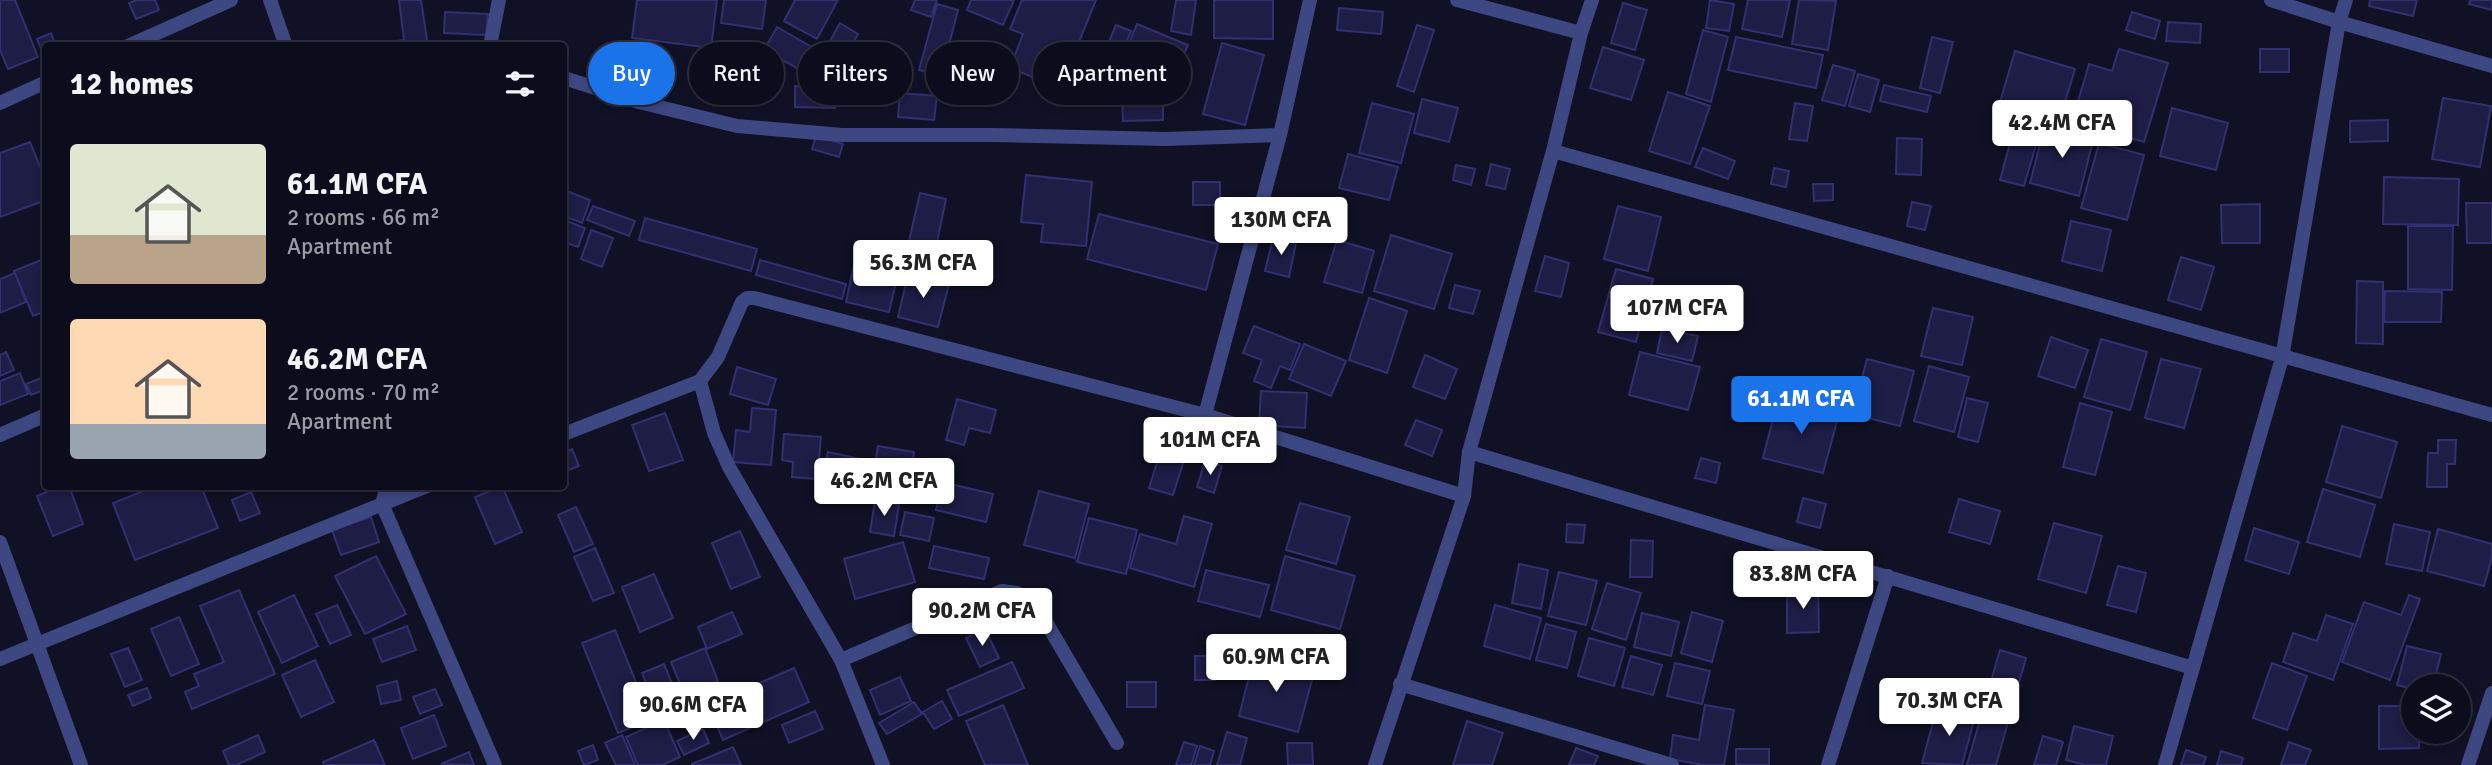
<!DOCTYPE html>
<html lang="en">
<head>
<meta charset="utf-8">
<style>
  :root { --surface:#0c0d1c; --page:#1a1b29; --text:#f1f3f6; --muted:#9a9ca3; --line:#2c2d3b; --accent:#1a73e8 }
  body { margin:0; font-family:Signika,sans-serif; background:var(--page); color:var(--text); height:100vh; display:flex; flex-direction:column; font-size:26px; white-space:nowrap }
  * { box-sizing:border-box; margin:0 }
  p { font-size:23px; color:var(--muted) }
  .icon { flex:none; width:38px; height:38px; fill:none; stroke:currentColor; stroke-width:2; stroke-linecap:round; stroke-linejoin:round }
  .map { position:relative; flex:1; overflow:hidden }
  .details { position:absolute; left:42px; top:42px; width:525px; height:448px; display:flex; flex-direction:column; background:var(--surface); border-radius:7px; box-shadow:0 4px 10px #0003,0 0 0 2px var(--line) }
  .details>* { flex:none }
  .top-card { position:absolute; left:588px; top:42px; width:665px; height:63px; display:flex; gap:14px }
  .buttons { position:absolute; left:2401px; top:674px; display:grid; gap:14px }
  .buttons a { display:grid; place-items:center; width:70px; height:70px; border-radius:50%; background:var(--surface); box-shadow:0 4px 10px #0003,0 0 0 2px var(--line); font-size:35px }
  .price { position:absolute; translate:-50% -60px; padding:0 16px; border-radius:7px; background:#fff; color:#222; font-size:23px; line-height:46px; filter:drop-shadow(0 2px 4px #0008) }
  .price::after { content:''; position:absolute; left:50%; top:42px; width:21px; height:16px; margin-left:-10px; background:inherit; clip-path:polygon(0 0,100% 0,50% 100%) }
  .price.on { background:var(--accent); color:#fff }
  ul { padding:0; list-style:none }
  li { display:flex; align-items:center; gap:21px; height:175px; padding:0 28px }
  li span { display:grid; place-items:center; flex:none; width:196px; height:140px; border-radius:7px; color:#555 }
  li>.icon { margin-inline-start:auto }
  span .icon { width:84px; height:84px; fill:#fffc; stroke-width:1 }
  li b { font-size:30px }
  h2 { display:flex; justify-content:space-between; align-items:center; height:84px; padding:0 28px; font-size:30px }
  .pill { padding:0 24px; border-radius:32px; background:var(--surface); box-shadow:0 4px 10px #0003,0 0 0 2px var(--line); font-size:24px; line-height:63px }
  .pill.on { background:var(--accent); color:#fff }
  .map>svg:first-child { display:block }
</style>
</head>
<body>
<div class="map">
<svg width="2492" height="765" viewBox="0 0 2492 765">
  <rect width="100%" height="100%" fill="#101125"/>
  <!-- building -->
  <path fill="#1d1d46" stroke="#313070" stroke-width="2" d="M0 0H15L38 57 8 69 0 50Z
    M137 0H155L159 10 136 19 129 3Z
    M399 0H421L428 46H389V42L404 40Z
    M637 0H717L711 48 632 38Z
    M724 0H766L762 29 721 23Z
    M795 0H838L817 39 784 21Z
    M915 0H937L931 17 911 10Z
    M971 0H1014L1003 25 967 10Z
    M1022 0H1096L1076 49 1093 56 1077 95 1010 68 1023 34 1010 29Z
    M1176 0H1196L1191 35 1171 31Z
    M1214 0H1273V39L1214 38Z
    M1710 0 1734 4 1729 31 1706 28Z
    M1748 0H1790L1782 37 1742 29Z
    M1799 0 1836 1 1828 50 1792 44Z
    M2370 0H2417L2413 16 2369 6Z
    M2470 0H2492V10L2469 4Z
    M1623 3 1647 10 1635 50 1611 43Z
    M937 4 958 10 941 76 919 70Z
    M1339 8 1383 12 1381 34 1337 30Z
    M445 12 488 14 486 35 444 33Z
    M2132 12 2160 21 2155 39 2126 30Z
    M2168 22 2201 24 2200 43 2166 41Z
    M840 23 858 34 843 61 825 50Z
    M1137 24 1188 45 1167 94 1157 90 1153 98 1113 81Z
    M1116 25 1131 31 1113 73 1098 67Z
    M1417 25 1434 30 1414 92 1397 86Z
    M777 27 817 50 804 72 764 50Z
    M1703 30 1728 37 1711 102 1686 94Z
    M51 33 56 46H46L44 56 37 39Z
    M1736 37 1823 55 1816 88 1728 70Z
    M1932 37 1953 42 1940 93 1920 88Z
    M1222 43 1264 55 1245 125 1203 114Z
    M1603 47 1644 60 1631 100 1590 88Z
    M2119 49 2168 63 2144 142 2072 122 2089 64 2112 71Z
    M2260 49H2289V72H2260Z
    M2015 51 2075 69 2060 119 2000 102Z
    M1833 65 1855 71 1845 106 1822 100Z
    M1858 74 1879 80 1870 112 1849 106Z
    M1884 85 1931 96 1927 112 1880 101Z
    M795 86 835 87V108L795 107Z
    M1668 92 1710 106 1690 164 1649 151Z
    M900 93 937 96 934 120 898 117Z
    M2443 98 2491 106 2480 167 2432 159Z
    M1122 99H1163V120L1123 121Z
    M1422 99 1458 108 1449 142 1414 133Z
    M1372 103 1414 114 1401 163 1359 153Z
    M1795 103 1813 106 1807 141 1789 139Z
    M2172 108 2228 123 2216 170 2160 156Z
    M2017 117 2042 124 2024 186 2000 180Z
    M2388 120V141L2350 142V121Z
    M2045 125 2094 137 2079 196 2030 183Z
    M816 136 843 144 839 157 812 149Z
    M1897 138 1922 139 1921 175 1896 174Z
    M30 142 46 181V200L0 217V153Z
    M2099 143 2144 155 2127 220 2081 208Z
    M1703 148 1735 161 1728 179 1695 167Z
    M1348 154 1398 167 1389 200 1339 188Z
    M1491 164 1510 169 1505 189 1486 185Z
    M1456 165 1475 169 1471 185 1453 180Z
    M1774 168 1789 171 1786 187 1771 184Z
    M1026 175 1092 182 1086 246 1041 242 1043 224 1021 222Z
    M2384 177 2459 179 2458 225 2383 224Z
    M1193 182H1220V205H1193Z
    M1813 184H1833V200L1814 201Z
    M564 190 590 200 582 223 564 216Z
    M920 193 946 199 936 247 909 241Z
    M1912 202 1931 206 1925 230 1907 226Z
    M2466 203H2492V243H2467Z
    M2260 204V243H2222L2221 205Z
    M593 206 635 221 629 236 587 220Z
    M1618 206 1661 217 1648 271 1604 259Z
    M1099 214 1218 244 1206 290 1087 259Z
    M645 218 757 249 751 271 639 240Z
    M564 220 585 228 578 247 564 242Z
    M2071 221 2111 230 2102 271 2062 261Z
    M2408 226H2453L2452 290 2408 289Z
    M591 230 613 238 602 267 581 259Z
    M1391 235 1452 254 1434 309 1374 291Z
    M1273 238 1296 243 1289 277 1265 271Z
    M1337 240 1374 251 1362 293 1324 282Z
    M1545 256 1569 263 1561 297 1535 291Z
    M2181 257 2214 267 2201 310 2168 300Z
    M46 258V311L33 316 14 271Z
    M760 260 846 284 842 299 756 275Z
    M855 260 899 270 889 312 846 302Z
    M1616 269 1653 279 1636 342 1598 332Z
    M15 273 26 302 0 313V279Z
    M908 274 949 284 938 327 898 317Z
    M2357 281 2383 282V344L2356 343Z
    M1455 285 1480 291 1473 314 1449 308Z
    M2385 291 2442 292 2441 322H2384Z
    M1369 298 1407 311 1387 373 1349 360Z
    M1933 308 1973 317 1962 365 1921 356Z
    M1254 326 1300 344 1290 370 1280 366 1271 388 1254 381 1262 360 1243 353Z
    M1662 329 1698 336 1692 361 1657 353Z
    M2051 337 2088 350 2075 388 2038 376Z
    M2101 339 2147 352 2130 410 2084 397Z
    M1304 344 1346 361 1331 396 1289 379Z
    M6 352 14 370 0 376V355Z
    M1640 352 1700 367 1688 410 1629 395Z
    M1425 355 1457 369 1445 399 1413 387Z
    M1867 359 1914 371 1900 426 1852 414Z
    M2161 359 2201 369 2184 428 2145 418Z
    M1929 366 1969 377 1954 432 1914 421Z
    M737 367 776 379 768 405 730 394Z
    M20 373 28 394 0 405V381Z
    M44 377 46 389 31 395 26 384Z
    M1261 391 1307 393 1305 428 1259 425Z
    M1967 398 1988 403 1978 442 1958 437Z
    M957 399 996 410 990 433 969 428 964 445 946 440Z
    M1778 399 1839 414 1823 473 1763 458Z
    M2080 403 2112 412 2095 475 2063 467Z
    M752 408 776 410 771 465 733 462 736 430 750 432Z
    M665 413 683 460 649 471 632 425Z
    M1416 420 1442 430 1432 456 1405 445Z
    M2342 426 2397 442 2381 498 2326 482Z
    M784 434 821 437 817 479 792 477 793 462 782 460Z
    M2438 440H2456L2455 464H2447V487H2427L2428 453H2438Z
    M878 446 914 452 910 478 874 471Z
    M572 449 579 466 564 472V452Z
    M1161 450 1185 457 1173 495 1149 488Z
    M828 452 865 460 858 493 821 484Z
    M1701 458 1720 463 1716 483 1695 478Z
    M1205 461 1222 466 1214 493 1197 487Z
    M942 482 993 494 986 522 936 510Z
    M60 486H69L83 524 53 536 37 496Z
    M156 486H201L218 528 135 560 113 503Z
    M502 486 522 532 495 544 475 497Z
    M2323 489 2375 505 2360 557 2307 542Z
    M1039 491 1089 504 1075 558 1024 545Z
    M251 492 260 513 240 521 232 500Z
    M1803 498 1826 504 1820 528 1797 522Z
    M1959 499 2000 511 1990 544 1949 532Z
    M875 501 899 505 894 536 870 532Z
    M1300 503 1350 517 1336 564 1286 550Z
    M576 507 593 544 574 552 558 515Z
    M905 512 934 518 929 541 900 535Z
    M1184 516 1212 524 1194 587 1130 568 1140 534 1176 544Z
    M371 517 379 542 341 555 332 530Z
    M1089 518 1137 530 1126 574 1077 562Z
    M2054 523 2102 536 2086 593 2038 579Z
    M1567 524 1585 525 1583 543 1566 542Z
    M2394 524 2430 532 2422 571 2386 564Z
    M2254 528 2299 542 2289 574 2245 560Z
    M2438 529 2492 544V557L2484 586 2427 571Z
    M740 531 760 577 731 589 712 543Z
    M1631 540 1653 541 1652 577H1630Z
    M903 542 915 582 855 599 844 559Z
    M934 546 989 558 984 579 929 568Z
    M595 548 614 593 593 601 574 557Z
    M376 556 406 614 365 634 335 576Z
    M1285 556 1355 576 1340 629 1271 610Z
    M1519 564 1548 570 1541 609 1512 603Z
    M2118 566 2146 573 2136 612 2107 605Z
    M1206 570 1269 585 1260 617 1198 601Z
    M1559 572 1597 581 1586 625 1548 616Z
    M654 574 673 618 640 632 622 587Z
    M1607 583 1641 593 1626 640 1592 629Z
    M1787 589H1818L1819 632 1787 633Z
    M239 590 275 674 192 709 185 692 199 686 194 674 224 662 200 606Z
    M294 595 318 646 282 663 258 612Z
    M2409 595 2420 599 2390 680 2342 662 2364 602 2401 615Z
    M337 605 351 635 330 644 316 614Z
    M1495 605 1541 618 1530 659 1484 646Z
    M732 612 742 634 707 649 698 627Z
    M1692 612 1723 621 1712 662 1681 653Z
    M1642 613 1679 622 1671 656 1634 647Z
    M2326 615 2353 624 2333 680 2283 662 2293 633 2317 641Z
    M179 617 199 664 171 676 151 629Z
    M1546 624 1576 632 1567 668 1536 660Z
    M407 626 416 650 382 662 373 639Z
    M985 629 999 658 980 667 966 638Z
    M615 630 651 720 618 733 582 643Z
    M1589 638 1625 648 1614 686 1578 676Z
    M2407 646 2441 654 2433 686H2413V689L2397 685Z
    M128 648 142 680 125 687 111 654Z
    M705 648 718 681 684 694 671 662Z
    M2000 650 2026 658 1996 765H1967Z
    M1195 656H1215V680H1195Z
    M1631 656 1662 665 1653 695 1622 687Z
    M1254 657 1314 673 1298 732 1239 716Z
    M315 660 334 702 301 717 282 675Z
    M1012 662 1024 688 959 716 947 690Z
    M1675 663 1710 671 1702 704 1667 696Z
    M2272 663 2307 676 2287 730 2253 718Z
    M664 664 673 686 651 695 642 673Z
    M794 668 809 702 723 740 714 719 734 711 727 697Z
    M900 677 911 701 880 715 870 690Z
    M397 681 401 700 381 704 377 686Z
    M1127 682H1156V707H1127Z
    M147 688 151 698 133 706 128 695Z
    M435 689 442 705 420 714 413 697Z
    M942 701 952 719 934 729 923 712Z
    M914 702 922 714 887 734 879 723Z
    M1003 705 1028 765H985L966 721Z
    M1705 705 1734 710 1724 765H1704L1670 759 1673 735 1699 740Z
    M2379 706H2413V732H2419V748L2379 749Z
    M1937 707 1975 717 1962 765 1922 763Z
    M815 711 823 729 789 743 782 725Z
    M434 715 446 746 413 759 401 728Z
    M664 720 680 757 662 765H638L626 737Z
    M1467 721 1503 733 1492 765H1453Z
    M2074 726 2113 736 2106 765H2086L2066 760Z
    M703 729 709 743 684 755 677 741Z
    M1227 732 1247 738 1240 765H1217Z
    M258 735 265 752 236 765H229L223 751Z
    M622 735 635 765H616L605 743Z
    M2043 736 2063 742 2056 765H2034Z
    M374 740 385 765H324L323 762Z
    M1184 742 1197 746 1191 765H1176Z
    M2289 742 2311 750 2305 765H2281Z
    M1287 743H1312L1313 765H1288Z
    M593 745 598 760 584 765 578 751Z
    M1200 746 1214 751 1210 765H1194Z
    M733 747 741 765H692V764Z
    M1576 748 1598 756 1594 765H1569Z
    M1736 749H1769V765H1736Z
    M2186 750 2206 757 2203 765H2181Z
    M2221 751 2243 758 2241 765H2217Z
    M469 752 474 765 441 764Z"/>
  <g fill="none" stroke-linecap="round" stroke-linejoin="round">
    <!-- lane -->
    <path stroke="#3d4882" stroke-width="14" d="M841 660 1002 591 1017 593 1036 605 1117 743"/>
    <!-- street -->
    <path stroke="#3d4882" stroke-width="14" d="M270 0 286 46
      M1457 0 1581 33
      M2271 0 2339 22 2492 66
      M128 46 231 0
      M490 46 499 0
      M564 78 639 102 737 126 842 135H992L1166 139 1280 135
      M0 103 46 82
      M1553 151 2492 415
      M700 381 714 433 729 467 841 660 883 765
      M1205 415 1280 135 1310 0
      M564 434 700 381 718 357 742 302 747 298H754L1205 415 1464 496
      M0 435 46 415
      M1469 452 2193 668
      M387 486 382 504 495 765
      M0 542 81 765
      M0 659 427 486
      M1400 684 1672 765
      M1375 765 1464 496 1469 452 1553 151 1581 33 1592 0
      M1828 765 1888 576
      M2165 765 2282 358 2339 22 2346 0
      M2468 765 2492 693"/>
  </g>
</svg>
<div class="buttons">
<a><svg class="icon" aria-label="layers" viewBox="0 0 24 24"><path d="M12 4l9 5-9 5-9-5zM3 14l9 5 9-5"/></svg></a>
</div>
<b class="price" style="left:2062px;top:160px">42.4M CFA</b>
<b class="price" style="left:1281px;top:257px">130M CFA</b>
<b class="price" style="left:923px;top:300px">56.3M CFA</b>
<b class="price" style="left:1677px;top:345px">107M CFA</b>
<b class="price on" style="left:1801px;top:436px">61.1M CFA</b>
<b class="price" style="left:1210px;top:477px">101M CFA</b>
<b class="price" style="left:884px;top:518px">46.2M CFA</b>
<b class="price" style="left:1803px;top:611px">83.8M CFA</b>
<b class="price" style="left:982px;top:648px">90.2M CFA</b>
<b class="price" style="left:1276px;top:694px">60.9M CFA</b>
<b class="price" style="left:1949px;top:738px">70.3M CFA</b>
<b class="price" style="left:693px;top:742px">90.6M CFA</b>
<div class="top-card">
<a class="pill on">Buy</a>
<a class="pill">Rent</a>
<a class="pill">Filters</a>
<a class="pill">New</a>
<a class="pill">Apartment</a>
</div>
<section class="details">
<h2>12 homes<svg class="icon" aria-label="filters" viewBox="0 0 24 24"><path d="M4 7h16M4 17h16"/><circle cx="9" cy="7" r="2"/><circle cx="15" cy="17" r="2"/></svg></h2>
<ul>
<li><span style="background:linear-gradient(#dfe7d0 65%,#b9a48a 0)"><svg class="icon" aria-label="home" viewBox="0 0 24 24"><path d="M3 11l9-7 9 7M6 9v11h12V9"/></svg></span><div><b>61.1M CFA</b><p>2 rooms · 66 m²</p><p>Apartment</p></div></li>
<li><span style="background:linear-gradient(#ffd9b3 75%,#9aa5b1 0)"><svg class="icon" aria-label="home" viewBox="0 0 24 24"><path d="M3 11l9-7 9 7M6 9v11h12V9"/></svg></span><div><b>46.2M CFA</b><p>2 rooms · 70 m²</p><p>Apartment</p></div></li>
</ul>
</section>
</div>
</body>
</html>
